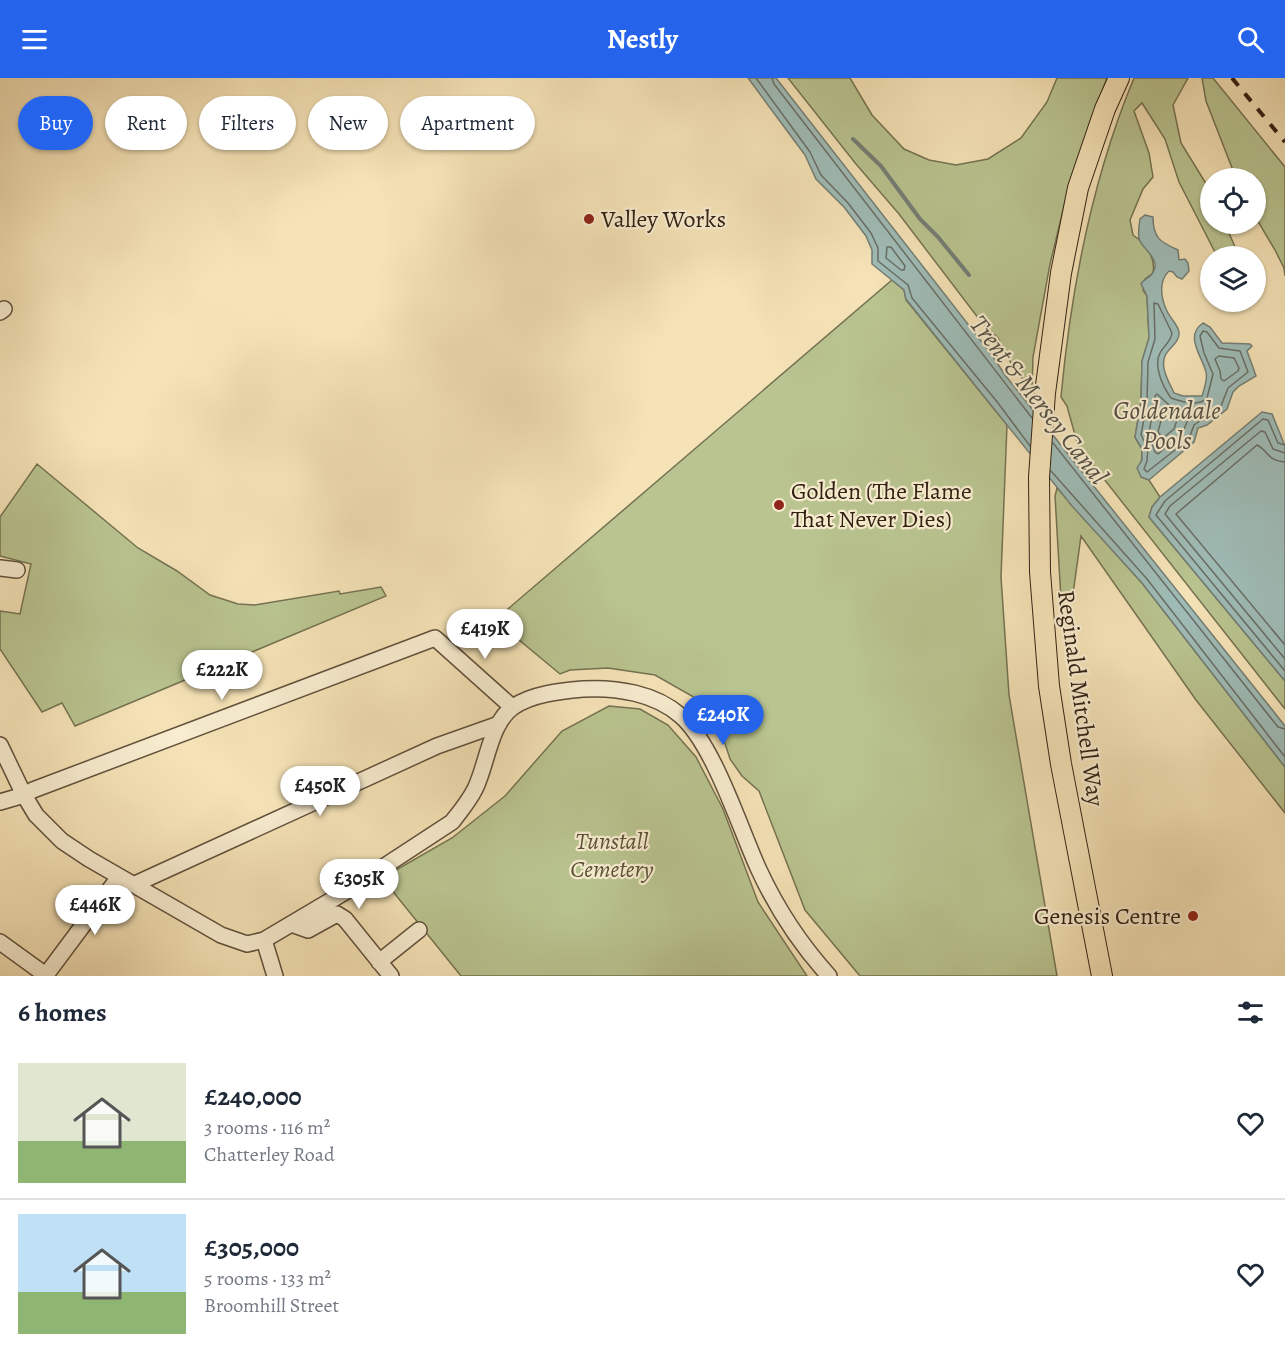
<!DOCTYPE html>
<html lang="en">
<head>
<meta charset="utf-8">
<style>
  :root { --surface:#fff; --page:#f6f6f7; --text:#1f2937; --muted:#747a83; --line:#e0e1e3; --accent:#2563eb }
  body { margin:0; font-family:Alegreya,serif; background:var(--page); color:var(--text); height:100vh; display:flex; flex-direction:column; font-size:22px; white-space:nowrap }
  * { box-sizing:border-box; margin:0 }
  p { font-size:20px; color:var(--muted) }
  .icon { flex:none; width:33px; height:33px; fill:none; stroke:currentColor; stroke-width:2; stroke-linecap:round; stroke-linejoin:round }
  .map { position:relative; height:898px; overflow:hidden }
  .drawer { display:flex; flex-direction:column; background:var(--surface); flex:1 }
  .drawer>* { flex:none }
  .top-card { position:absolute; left:18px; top:18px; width:600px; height:54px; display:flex; gap:12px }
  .buttons { position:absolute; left:1200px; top:90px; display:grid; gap:12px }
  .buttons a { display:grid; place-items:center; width:66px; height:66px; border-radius:50%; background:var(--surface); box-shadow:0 2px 4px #0004; font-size:30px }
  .price { position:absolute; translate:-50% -51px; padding:0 14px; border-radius:21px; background:#fff; color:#222; font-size:20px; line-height:39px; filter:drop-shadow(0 2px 3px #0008) }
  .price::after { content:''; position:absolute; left:50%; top:36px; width:18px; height:14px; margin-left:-9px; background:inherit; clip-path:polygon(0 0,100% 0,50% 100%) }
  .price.current { background:var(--accent); color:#fff }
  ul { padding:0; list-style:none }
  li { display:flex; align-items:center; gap:18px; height:150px; padding:0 18px }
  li+li { border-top:2px solid var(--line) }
  li span { display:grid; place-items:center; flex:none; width:168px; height:120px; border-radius:0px; color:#555 }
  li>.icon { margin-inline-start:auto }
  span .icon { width:72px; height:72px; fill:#fffc; stroke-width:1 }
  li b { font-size:26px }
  h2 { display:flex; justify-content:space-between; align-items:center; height:72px; padding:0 18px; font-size:26px }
  .tag { padding:0 21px; border-radius:27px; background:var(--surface); box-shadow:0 2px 4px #0004; font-size:21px; line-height:54px }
  .tag.current { background:var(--accent); color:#fff }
  header { display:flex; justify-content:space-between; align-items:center; height:78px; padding:0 18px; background:var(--accent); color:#fff; font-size:27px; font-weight:700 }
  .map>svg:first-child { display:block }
</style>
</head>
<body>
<header><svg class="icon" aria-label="menu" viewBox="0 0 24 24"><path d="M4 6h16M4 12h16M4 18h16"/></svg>Nestly<svg class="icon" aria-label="search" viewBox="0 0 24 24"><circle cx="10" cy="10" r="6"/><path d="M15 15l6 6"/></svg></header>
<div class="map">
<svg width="1285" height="898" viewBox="0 0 1285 898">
  <rect width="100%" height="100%" fill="#f5e3b7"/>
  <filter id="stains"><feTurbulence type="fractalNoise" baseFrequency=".00333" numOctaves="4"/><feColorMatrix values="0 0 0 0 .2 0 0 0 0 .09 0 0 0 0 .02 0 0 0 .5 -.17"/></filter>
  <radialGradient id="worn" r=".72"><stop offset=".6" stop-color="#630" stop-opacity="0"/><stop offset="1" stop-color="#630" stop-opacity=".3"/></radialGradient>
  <!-- green -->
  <path fill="#b9c490" stroke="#757252" stroke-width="1.5" d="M788 0H850L872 37 904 71 929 82 956 87 988 81 1021 60 1047 24 1057 0H1107L1070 104 1050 186 1033 279 1032 313 1012 287 998 260 982 245 899 136 856 86Z
    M1134 0H1188L1173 27 1181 65 1210 112V146H1225L1239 178H1217L1179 104 1165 61 1142 25 1134 33 1149 75 1153 99 1143 111 1130 142 1133 157C1145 165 1156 179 1153 195L1145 201 1143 212 1147 218 1149 260 1142 283 1141 324 1135 359 1142 371 1141 399 1149 402 1160 419 1152 429 1149 439 1285 603V631L1078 368 1067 328 1061 319C1071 210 1092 101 1134 0Z
    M1202 0H1213L1285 89V198L1284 190 1275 172 1256 140V100H1236L1206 23Z
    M892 202 904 212 906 222 1007 347 1001 499 1009 617 1057 898H860L805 832 759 713 742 698 730 681 720 650 699 622 655 597 608 590 570 592 560 596 495 542Z
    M37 386 138 470 177 493 210 517 238 526 255 527 339 513 340 516 381 509 386 518 75 648 62 625 42 634 0 571V533L20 536 31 486 0 478V439Z
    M1057 410 1142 505 1285 689V735L1196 622 1081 458 1072 523 1061 521 1055 418Z
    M609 628 640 631 668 647 696 679 723 731 758 824 807 898H461L382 800 452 760 505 718 562 653Z"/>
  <!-- water -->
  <path fill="#9fbcb7" stroke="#737e75" stroke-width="1.5" d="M748 0H776L992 277 1005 297 1266 624 1285 648V689L1142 505 1072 428 906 221 904 212 872 186V172L866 158 844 129 816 101 805 77Z
    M1145 137 1153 139C1153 160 1160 164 1178 172L1179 182 1185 181 1188 185 1189 193 1182 201 1177 199 1173 194 1169 193C1158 203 1161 221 1167 233 1170 240 1178 247 1179 254 1180 265 1168 270 1165 278 1160 290 1169 304 1174 315L1183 318H1202C1204 311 1208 301 1206 294 1202 278 1184 258 1203 245L1210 249 1222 265 1250 266 1252 268 1247 273 1256 298 1239 308 1233 314 1227 331 1207 347 1198 350 1194 364 1149 402 1141 399 1137 390 1142 382V371L1135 359 1141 324 1142 283 1149 260 1147 218 1141 206C1144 201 1149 200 1152 196 1163 182 1142 171 1139 161 1138 155 1139 147 1140 141Z
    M1262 334 1272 336 1285 368V603L1149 439 1152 429 1160 419Z"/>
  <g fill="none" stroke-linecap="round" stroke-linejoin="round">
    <!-- shore -->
    <path stroke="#686e65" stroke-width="1.5" d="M756 0 810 74 821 97 848 125 871 155 878 170V183L908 207 912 220 998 325 1030 368
      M772 0 774 6 1032 340
      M887 169H891L905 188 904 192H901L886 180Z
      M1154 225 1158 226 1172 255C1171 264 1164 267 1160 275 1153 288 1163 309 1171 320 1182 324 1199 329 1207 320L1213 296 1204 275 1200 258 1203 253 1207 254 1219 270 1240 273 1248 294 1228 310 1221 328 1194 347 1189 361 1147 394 1144 391 1147 383 1148 370 1141 357 1147 324 1148 284 1155 261Z
      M1219 278 1234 280 1239 290 1238 293 1224 303 1221 301 1220 293 1215 281Z
      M1157 316 1169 327 1180 331 1194 332 1196 335 1187 344 1182 356 1158 376 1155 374 1149 356 1155 318Z
      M1163 335 1176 339 1177 342 1174 351 1163 360 1158 354Z
      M1053 365 1278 649 1285 651
      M1285 367 1278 365 1268 342 1263 341 1165 423 1156 437 1285 593
      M1285 375 1273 371 1265 354 1261 353 1170 428 1165 436 1285 581
      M1285 384C1267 383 1268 372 1257 367L1176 436 1285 567
      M1051 393 1147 501 1285 679"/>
    <!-- stream -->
    <path stroke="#737e75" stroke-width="4" d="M853 61 881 88 920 141 938 159 969 197"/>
    <defs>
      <path id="minor" d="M0 234 4 231
        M0 490 17 492
        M0 667 24 717 36 737 62 763 89 781 221 857 247 866 264 862 345 814 452 744C460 734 469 723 475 711 487 687 490 645 513 629 532 616 560 613 583 611 616 609 655 615 681 638 714 667 740 751 759 792 777 831 800 866 829 898
        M0 724 24 717 33 712 435 560 512 629
        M133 807 437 668 499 646
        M291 846 308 852 337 836 345 841 391 898
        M264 862 275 898
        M0 864 47 898
        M379 884 419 852
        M46 897 119 799"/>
      <path id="major" d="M1102 898 1061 686 1049 608 1040 494 1039 399 1045 315 1061 195 1078 110 1105 31 1119 0"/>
    </defs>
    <!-- minor casing -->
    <use href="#minor" stroke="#62513c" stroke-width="18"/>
    <!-- major casing -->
    <use href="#major" stroke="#312013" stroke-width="22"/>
    <!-- minor -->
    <use href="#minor" stroke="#f8edd0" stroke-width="15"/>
    <!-- major -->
    <use href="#major" stroke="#f5e3b7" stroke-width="20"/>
    <!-- rail -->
    <path stroke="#312013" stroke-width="4" stroke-dasharray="10 10" stroke-linecap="butt" d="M1232 0 1285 64"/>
  </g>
  <!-- markers -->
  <g fill="#8f2418" stroke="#f8edd0" stroke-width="2">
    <circle cx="589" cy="141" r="6"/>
    <circle cx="779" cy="427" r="6"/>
    <circle cx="1193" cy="838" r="6"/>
  </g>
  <g text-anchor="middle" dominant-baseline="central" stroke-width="4.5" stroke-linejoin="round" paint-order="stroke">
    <!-- poi labels -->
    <g font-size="24" fill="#312013" stroke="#f8edd0" text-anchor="start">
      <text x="601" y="141">Valley Works</text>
      <text x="791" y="413">Golden (The Flame<tspan x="791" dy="28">That Never Dies)</tspan></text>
      <text x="1181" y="838" text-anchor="end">Genesis Centre</text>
    </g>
    <!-- street labels -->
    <g font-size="24" fill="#312013" stroke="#f8edd0">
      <text transform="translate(1081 620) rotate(82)">Reginald Mitchell Way</text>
    </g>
    <!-- park labels -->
    <g font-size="24" font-style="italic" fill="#5a5138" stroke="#f8edd0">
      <text x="612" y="763">Tunstall<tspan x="612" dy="28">Cemetery</tspan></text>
    </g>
    <!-- water labels -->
    <g font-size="26" font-style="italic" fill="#524f44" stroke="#f8edd0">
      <text transform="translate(1039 322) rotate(52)">Trent &amp; Mersey Canal</text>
      <text x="1167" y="332">Goldendale<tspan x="1167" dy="30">Pools</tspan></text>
    </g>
  </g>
  <rect width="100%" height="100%" filter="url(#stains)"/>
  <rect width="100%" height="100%" fill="url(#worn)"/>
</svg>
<div class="buttons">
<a><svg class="icon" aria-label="locate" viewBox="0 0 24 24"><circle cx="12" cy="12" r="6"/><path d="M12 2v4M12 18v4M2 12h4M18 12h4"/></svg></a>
<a><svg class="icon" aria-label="layers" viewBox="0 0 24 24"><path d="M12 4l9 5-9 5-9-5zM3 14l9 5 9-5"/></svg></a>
</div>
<b class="price" style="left:485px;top:582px">£419K</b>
<b class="price" style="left:222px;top:623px">£222K</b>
<b class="price current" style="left:723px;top:668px">£240K</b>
<b class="price" style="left:320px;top:739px">£450K</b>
<b class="price" style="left:359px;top:832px">£305K</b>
<b class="price" style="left:95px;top:858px">£446K</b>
<div class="top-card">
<a class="tag current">Buy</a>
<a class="tag">Rent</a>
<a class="tag">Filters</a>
<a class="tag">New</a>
<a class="tag">Apartment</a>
</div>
</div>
<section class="drawer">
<h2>6 homes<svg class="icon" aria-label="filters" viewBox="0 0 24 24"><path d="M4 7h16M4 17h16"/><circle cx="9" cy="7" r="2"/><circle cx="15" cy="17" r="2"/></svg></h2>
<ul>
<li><span style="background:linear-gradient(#dfe7d0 65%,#8fb573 0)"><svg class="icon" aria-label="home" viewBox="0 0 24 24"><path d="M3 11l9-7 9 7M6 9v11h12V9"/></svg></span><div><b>£240,000</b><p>3 rooms · 116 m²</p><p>Chatterley Road</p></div><svg class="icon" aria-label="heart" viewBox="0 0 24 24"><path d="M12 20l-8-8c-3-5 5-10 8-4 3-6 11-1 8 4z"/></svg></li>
<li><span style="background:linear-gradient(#bfe0f5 65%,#8fb573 0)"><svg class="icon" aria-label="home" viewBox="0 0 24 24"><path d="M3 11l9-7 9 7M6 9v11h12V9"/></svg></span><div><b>£305,000</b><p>5 rooms · 133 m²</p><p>Broomhill Street</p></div><svg class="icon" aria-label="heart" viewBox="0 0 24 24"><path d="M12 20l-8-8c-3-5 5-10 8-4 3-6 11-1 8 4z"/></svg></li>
</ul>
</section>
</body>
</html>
